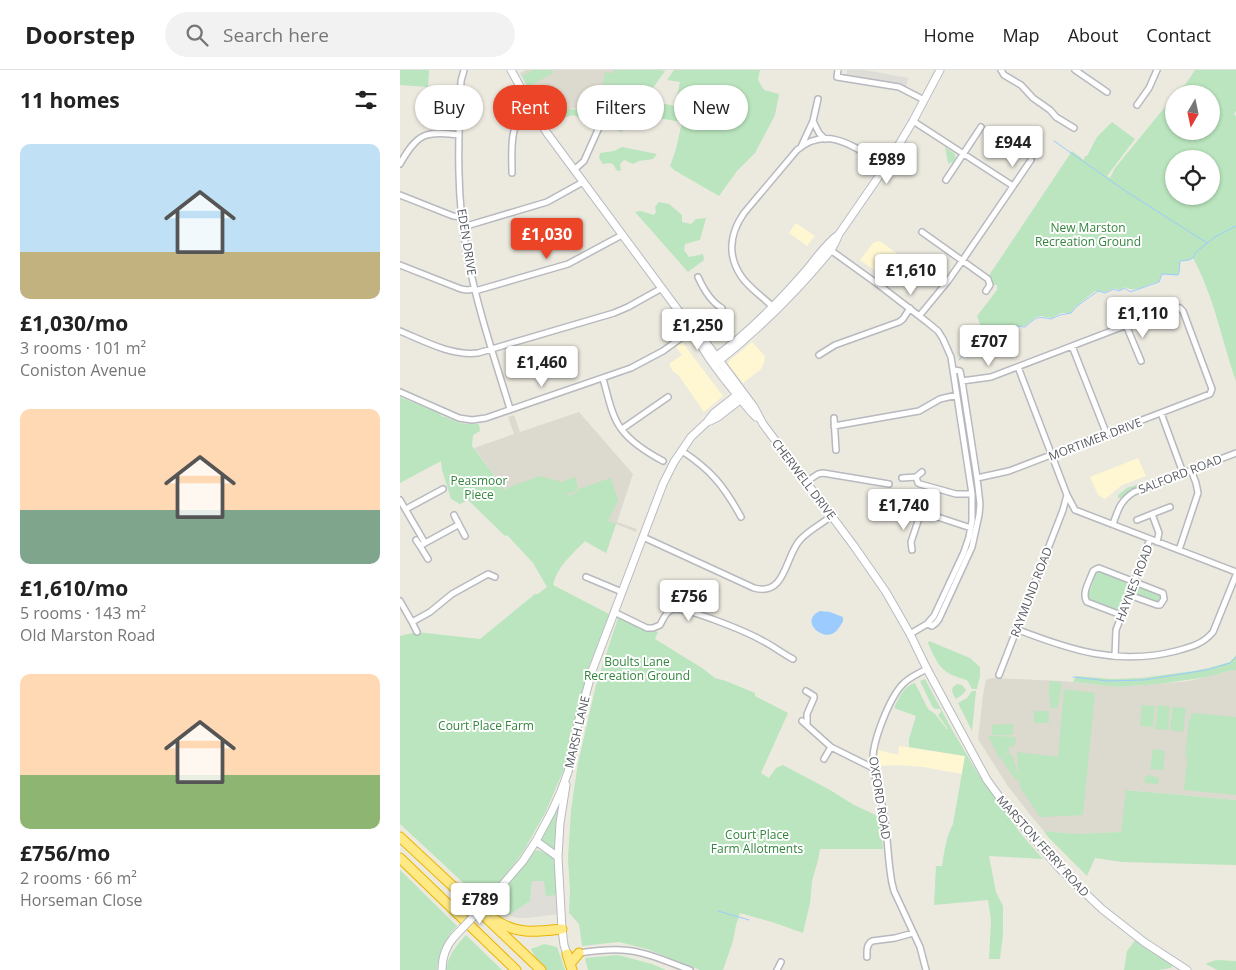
<!DOCTYPE html>
<html lang="en">
<head>
<meta charset="utf-8">
<style>
  :root { --surface:#fff; --page:#f2f2f2; --text:#222; --muted:#767676; --line:#e0e0e0; --accent:#eb4426 }
  body { margin:0; font-family:"Open Sans",sans-serif; background:var(--page); color:var(--text); height:100vh; display:flex; flex-direction:column; font-size:19px; white-space:nowrap }
  * { box-sizing:border-box; margin:0 }
  p { font-size:16px; color:var(--muted) }
  .icon { flex:none; width:28px; height:28px; fill:none; stroke:currentColor; stroke-width:2; stroke-linecap:round; stroke-linejoin:round }
  .map { position:relative; flex:1; overflow:hidden }
  .side { display:flex; flex-direction:column; background:var(--surface); width:400px }
  .side>* { flex:none }
  .top-card { position:absolute; left:15px; top:15px; width:475px; height:45px; display:flex; gap:10px }
  .needle { width:32px; rotate:189deg }
  .controls { position:absolute; left:765px; top:15px; display:grid; gap:10px }
  .controls a { display:grid; place-items:center; width:55px; height:55px; border-radius:50%; background:var(--surface); box-shadow:0 1px 4px #0004; font-size:25px }
  .price { position:absolute; translate:-50% -42px; padding:0 11px; border-radius:5px; background:#fff; color:#222; font-size:16px; line-height:32px; filter:drop-shadow(0 1px 2px #0008) }
  .price::after { content:''; position:absolute; left:50%; top:30px; width:15px; height:11px; margin-left:-8px; background:inherit; clip-path:polygon(0 0,100% 0,50% 100%) }
  .price.on { background:var(--accent); color:#fff }
  ul { padding:0; list-style:none }
  li { display:grid; align-content:center; gap:10px; height:265px; padding:0 20px }
  li span { display:grid; place-items:center; height:155px; border-radius:10px; color:#555 }
  li>.icon { margin-inline-start:auto }
  span .icon { width:90px; height:90px; fill:#fffc; stroke-width:1 }
  li b { font-size:21px }
  h2 { display:flex; justify-content:space-between; align-items:center; height:60px; padding:0 20px; font-size:21px }
  .chip { padding:0 18px; border-radius:22px; background:var(--surface); box-shadow:0 1px 4px #0004; font-size:18px; line-height:45px }
  .chip.on { background:var(--accent); color:#fff }
  header { display:flex; align-items:center; gap:30px; box-sizing:border-box; height:70px; padding:0 25px; background:var(--surface); border-bottom:1px solid var(--line) }
  header strong { font-size:24px }
  nav { display:flex; gap:28px; margin-inline-start:auto; font-size:18px }
  .search { width:350px; height:45px; background:var(--page); display:flex; align-items:center; gap:12px; box-sizing:border-box; padding:0 18px; border-radius:28px; color:var(--muted); font-size:19px }
  main { display:flex; flex:1; min-height:0 }
  .map>svg:first-child { display:block }
</style>
</head>
<body>
<header>
<strong>Doorstep</strong>
<div class="search"><svg class="icon" aria-label="search" viewBox="0 0 24 24"><circle cx="10" cy="10" r="6"/><path d="M15 15l6 6"/></svg>Search here</div>
<nav><a>Home</a><a>Map</a><a>About</a><a>Contact</a></nav>
</header>
<main>
<section class="side">
<h2>11 homes<svg class="icon" aria-label="filters" viewBox="0 0 24 24"><path d="M4 7h16M4 17h16"/><circle cx="9" cy="7" r="2"/><circle cx="15" cy="17" r="2"/></svg></h2>
<ul>
<li><span style="background:linear-gradient(#bfe0f5 70%,#c2b280 0)"><svg class="icon" aria-label="home" viewBox="0 0 24 24"><path d="M3 11l9-7 9 7M6 9v11h12V9"/></svg></span><div><b>£1,030/mo</b><p>3 rooms · 101 m²</p><p>Coniston Avenue</p></div></li>
<li><span style="background:linear-gradient(#ffd9b3 65%,#7fa58c 0)"><svg class="icon" aria-label="home" viewBox="0 0 24 24"><path d="M3 11l9-7 9 7M6 9v11h12V9"/></svg></span><div><b>£1,610/mo</b><p>5 rooms · 143 m²</p><p>Old Marston Road</p></div></li>
<li><span style="background:linear-gradient(#ffd9b3 65%,#8fb573 0)"><svg class="icon" aria-label="home" viewBox="0 0 24 24"><path d="M3 11l9-7 9 7M6 9v11h12V9"/></svg></span><div><b>£756/mo</b><p>2 rooms · 66 m²</p><p>Horseman Close</p></div></li>
</ul>
</section>
<div class="map">
<svg width="836" height="900" viewBox="0 0 836 900">
  <rect width="100%" height="100%" fill="#eceadf"/>
  <!-- commercial -->
  <path fill="#fef7d2" d="M396 153 415 166 407 176 389 163Z
    M480 171 504 189 496 201H491L486 208 460 190 466 182 474 172Z
    M282 272 323 326 304 342 279 306 272 300 269 294 282 285 276 277Z
    M352 272 365 286 364 293 361 299 343 313 328 294V292L333 287H334Z
    M738 388 746 406 722 415 705 429 698 425 690 407Z
    M499 676 565 686 562 704 523 697 498 695 476 696 478 680 498 685Z"/>
  <!-- industrial -->
  <path fill="#dfddd7" d="M447 0H465L508 8 506 18 446 7Z
    M132 811H144L157 825 159 844 128 848H116L109 845 130 831Z"/>
  <!-- education -->
  <path fill="#dcd9ce" d="M126 0H226L211 48 172 38 144 49 120 3Z
    M179 342 233 404 217 452 237 459 236 462 216 454 206 483 185 471 105 420 74 378 114 364 108 347 114 345 120 362Z
    M833 600H836V730L727 720 722 762 675 764 644 761 632 747 607 715 578 669 583 625 586 610 592 608 662 611 716 617 759 614 789 611 807 607Z"/>
  <!-- green -->
  <path fill="#bae5be" fill-rule="evenodd" d="M0 0H29L28 17 0 15Z
    M133 0H152L153 3 128 17 122 6Z
    M214 0H261L265 1 250 22 229 17 212 51 185 50 173 45 163 48 154 42H145L138 37 132 20 144 14 161 40 170 39 187 41 194 38 203 26 212 18 213 5 211 17 203 15 205 2 214 3Z
    M274 0H360L358 10 364 20 379 24 375 45 355 83 337 101 319 126 274 100 270 96 276 79 282 52 246 46 251 31 275 36 280 12 267 10Z
    M795 0H836V41L834 44 836 46V311C822 271 814 226 793 188L789 190 780 191 779 203 778 205 762 204 759 212C746 213 737 224 725 217L720 220 714 218 706 222 695 221 675 237 671 243H661L652 248 641 246 636 247 625 256H616L611 263 601 265 587 272 577 246 597 220V215H593L587 207 590 204 672 81 684 90 685 86H687L697 67 712 52 735 69 707 106 710 108 715 98 774 26V61H811V24H775L781 17 785 15ZM774 89H811V126H774Z
    M219 43 227 46 222 62 214 59Z
    M222 77 257 84 253 89 239 91 233 94 224 90 220 94 221 100 219 101 216 100 214 95 210 93 203 94 199 88 200 83 214 81Z
    M545 77 555 84V89L552 93 551 92 549 94 548 93Z
    M259 132 269 134 282 145V152L291 154 296 149 306 148 300 170 285 174 284 180 289 187 303 184 304 190 288 202 235 142 241 141 254 145 256 142 255 137Z
    M0 327 37 342 41 345V346C47 347 52 350 57 352 64 354 72 354 79 354L80 361 73 365 72 376 105 420 112 416 140 406 162 412 175 407 178 417 175 422 169 424V422H167L169 426 176 423 178 419 211 408 218 431 208 451 216 454 206 483 185 471C172 484 157 497 153 515L209 544 188 599 187 604 188 606 164 699 146 741 123 782 105 806 83 831 0 754V566L17 562 80 569 135 524H138L147 517 133 493 107 465 105 466 68 430 60 434 51 429 42 400 41 391 0 413Z
    M561 334H563L574 400H571Z
    M739 414 741 416 740 418 727 423 721 428H718V425L727 418Z
    M696 501H701L731 512 720 541 687 530 685 527 691 519Z
    M738 515 758 523 760 526V529L757 532H754L735 524 733 522 735 516Z
    M218 548C228 550 236 556 246 560 250 561 254 560 258 562L255 569 302 598 315 608 326 611 355 623V626L388 643 361 703 369 708 376 698 383 695 430 720 454 735 480 747 483 779H420L418 790 412 811 410 833 403 863 375 853 340 843 336 855 333 871 323 900H300L247 879 219 872 182 876 179 854 169 843 170 821 168 789 171 740 178 693 196 615Z
    M529 571 570 588 580 597V606L577 619H572L567 610C541 603 539 597 528 573Z
    M836 585V600H833L807 607 759 614 716 617 673 612 676 606 712 609 741 608 794 601 809 598 830 592Z
    M525 609 551 658 577 702 621 764 643 789 589 786 596 822 603 836V864L600 889H589L591 850 588 830 534 835 536 796H542C544 783 546 767 553 754L565 686 509 677V669L516 646 494 638C499 628 503 616 515 613L528 639 535 644 547 659H548L538 645 541 642 540 639H535L532 636 520 611Z
    M650 611 661 612V619L658 638H651L649 622Z
    M557 614 562 615 566 620 563 624 556 629C553 624 551 622 553 617Z
    M664 619 695 623 683 745 640 747 620 717 619 709 616 710 601 689 609 683 613 687 619 708 617 682 658 687Z
    M572 621H576L572 661 558 633 567 628Z
    M742 635 755 636 753 657 740 656Z
    M758 635 770 637 768 660 755 659Z
    M773 637 786 638 783 662 770 660Z
    M634 641H649V653H634Z
    M792 643 836 647V725L784 720 790 666 787 688H785L789 649H791Z
    M613 654V665H592V655Z
    M588 666 616 667 615 675 611 677 609 676V682L600 689Z
    M753 679 765 681 763 700 750 699Z
    M749 705 756 707 759 709V713L757 714 745 713 744 711 746 706Z
    M726 720 836 730V795L722 792 695 788 687 806 648 767 644 761 675 764 721 762Z
    M162 723 156 781 141 772 140 768Z
    M138 780 153 787 155 792 157 825 146 826 144 811H132L130 831 109 845 98 839 92 834 135 781Z
    M0 800 57 856C44 870 39 881 37 900H0Z
    M66 865 102 900H46C49 884 55 877 66 865Z
    M736 869 773 895 771 898 759 900H724L727 881Z
    M144 874 157 877 165 900H146L135 887 131 879Z
    M218 885 252 894 266 900H188L185 888Z
    M817 890 836 891V900H817L806 894 807 893Z"/>
  <!-- water -->
  <path fill="#9cccff" d="M420 541 430 542 443 547V551C441 555 437 562 432 564 420 569 400 550 420 541Z"/>
  <g fill="none" stroke-linecap="round" stroke-linejoin="round">
    <!-- stream -->
    <path stroke="#9cccff" stroke-width="1" d="M654 71 727 122 807 173
      M559 290 571 275 584 276 599 266 611 263 616 256 625 257C636 247 637 246 651 249L660 245 671 243 677 236 698 221 705 223 714 219 719 221 725 218 730 222 759 212 762 204 778 205 779 203 780 191 789 190 793 188 796 182 815 167 836 156
      M673 607 708 611 744 610 806 600 830 593 836 587
      M318 841 349 850"/>
    <defs>
      <path id="street" d="M64 0 61 11C58 70 56 131 68 189 78 240 95 290 110 339
        M438 0 437 7 499 17 524 30
        M601 0 604 5 621 15 633 28 650 40 656 47 674 58
        M675 0 707 22
        M737 35 749 18 757 0
        M413 51 419 63 425 69
        M513 51 613 116
        M401 77 413 51 418 29
        M0 94C17 64 25 60 59 65
        M174 100 184 91 201 53
        M112 103C112 91 110 63 117 54 121 49 129 47 135 44
        M546 110 581 57
        M0 125 53 146 62 147
        M63 157 147 132 183 112
        M522 162 588 209 590 215 586 221
        M429 179 479 215 527 252 538 261 543 269 551 287 572 424V451L569 467 564 482 534 546 527 554 510 564
        M0 195 61 219 67 220 74 219
        M75 221 168 194 222 165
        M373 237C363 227 349 218 341 206 327 185 330 163 344 143L397 80C429 53 458 80 486 96
        M520 245 548 211 562 191 631 90
        M726 255 741 291
        M0 261C24 271 51 286 78 283L214 243 228 237 262 218
        M294 262 322 242V238C311 232 303 218 298 207
        M672 276 707 365
        M419 285 435 275 499 252 503 249 510 238
        M203 309C208 325 211 346 222 360 233 374 248 383 263 391
        M562 311 591 307 774 237 780 238 783 241 812 319 810 324 609 401 577 408
        M0 322 59 348 72 350 86 348 231 298 263 281 292 260
        M761 343 783 403
        M434 348 436 380
        M434 356 519 341 540 329 557 325
        M222 359 268 327
        M282 381C311 400 324 416 341 447
        M516 407 518 413 520 414 556 424H572
        M502 408 516 407 522 402
        M406 412 418 404 423 403 489 414
        M667 425 675 440 836 502
        M0 430 25 473 58 455
        M498 434 571 458
        M6 439 43 419
        M54 445 65 466
        M737 450 752 444
        M713 454C718 440 720 431 734 422L836 383
        M243 467 354 518C386 527 385 486 400 470 409 460 422 454 431 446
        M16 470 20 476
        M757 472 759 463 752 444 770 437
        M25 473 20 476 28 489
        M512 480 511 472 521 442
        M779 480 798 423 796 413 791 400
        M186 507 222 522
        M0 531 12 552 17 562
        M214 542 247 558H253L260 555C263 550 265 543 271 540 284 535 349 563 363 571 373 576 382 583 393 589
        M721 545 687 532C681 524 690 510 693 501L696 499 699 498 763 523 764 529 760 535H757L729 525
        M12 552 30 542 52 524 88 504 95 507
        M527 554 532 556 536 553 539 549 572 477 579 445 580 434 577 408 562 311 560 301 554 300
        M616 559C670 580 718 596 776 581 791 577 803 574 813 562L836 505
        M715 586 716 560 750 469
        M599 605 663 440 667 425 618 297
        M406 621 414 626V628L407 644V654
        M402 651 431 677 473 698
        M424 689 431 677
        M179 883C193 881 207 879 222 880 245 881 268 892 290 900
        M467 887C467 881 466 875 472 871L495 868 513 863
        M377 900 381 892
        M526 900 520 877 494 821 492 813C488 793 488 772 485 751 484 743 482 734 480 725 477 714 473 703 473 691 472 672 490 626 504 613 510 607 519 603 527 599"/>
      <path id="secondary" d="M111 0 135 44 147 63 295 263 307 274 354 337 363 354 454 476 486 522 510 564 527 599 587 710 609 740 661 800 702 839 744 872 787 900
        M297 268C305 284 315 297 326 311 336 323 345 336 356 347
        M311 290C345 266 374 237 402 205 414 192 424 175 438 165
        M314 295C357 261 396 223 431 180L435 173 439 164 486 96 513 51 540 0
        M310 351 318 347 344 327
        M166 715 160 753 158 787 162 859 164 875 167 884
        M136 771 158 787
        M91 828 123 791 136 771 152 741 161 721 168 702 178 653 192 601 263 414 274 392 291 367 307 352 314 343 342 321
        M42 900C42 887 46 876 54 867"/>
      <path id="highway" d="M0 767 60 823 141 900
        M0 788 116 900
        M94 849C116 865 136 862 162 859
        M167 884 172 900
        M170 894 179 883"/>
    </defs>
    <!-- street casing -->
    <use href="#street" stroke="#b7b9bf" stroke-width="8"/>
    <!-- secondary casing -->
    <use href="#secondary" stroke="#b8bbc2" stroke-width="9"/>
    <!-- highway casing -->
    <use href="#highway" stroke="#ebb400" stroke-width="11"/>
    <!-- street -->
    <use href="#street" stroke="#fff" stroke-width="5"/>
    <!-- secondary -->
    <use href="#secondary" stroke="#fff" stroke-width="7"/>
    <!-- highway -->
    <use href="#highway" stroke="#fee984" stroke-width="9"/>
    <defs>
      <path id="secondary-bridge" d="M54 867 91 828"/>
    </defs>
    <!-- secondary-bridge casing -->
    <use href="#secondary-bridge" stroke="#b8bbc2" stroke-width="9" stroke-linecap="butt"/>
    <!-- secondary-bridge -->
    <use href="#secondary-bridge" stroke="#fff" stroke-width="7"/>
  </g>
  <g text-anchor="middle" dominant-baseline="central" stroke-width="4" stroke-linejoin="round" paint-order="stroke">
    <!-- park labels -->
    <g font-size="12" fill="#33853d" stroke="#fff">
      <text x="688" y="157">New Marston<tspan x="688" dy="14">Recreation Ground</tspan></text>
      <text x="79" y="410">Peasmoor<tspan x="79" dy="14">Piece</tspan></text>
      <text x="237" y="591">Boults Lane<tspan x="237" dy="14">Recreation Ground</tspan></text>
      <text x="86" y="655">Court Place Farm</text>
      <text x="357" y="764">Court Place<tspan x="357" dy="14">Farm Allotments</tspan></text>
    </g>
    <!-- street labels -->
    <g font-size="12" fill="#585b61" stroke="#fff">
      <text transform="translate(67 172) rotate(81)">EDEN DRIVE</text>
      <text transform="translate(695 369) rotate(-21)">MORTIMER DRIVE</text>
      <text transform="translate(780 404) rotate(-21)">SALFORD ROAD</text>
      <text transform="translate(404 409) rotate(53)">CHERWELL DRIVE</text>
      <text transform="translate(734 513) rotate(-69)">HAYNES ROAD</text>
      <text transform="translate(631 522) rotate(-69)">RAYMUND ROAD</text>
      <text transform="translate(177 662) rotate(-77)">MARSH LANE</text>
      <text transform="translate(480 728) rotate(81)">OXFORD ROAD</text>
      <text transform="translate(643 776) rotate(48)">MARSTON FERRY ROAD</text>
    </g>
  </g>
</svg>
<div class="controls">
<a><svg class="needle" viewBox="-14 -14 28 28"><path d="M0-13l5 13h-10z" fill="#e53935"/><path d="M0 13l5-13h-10z" fill="#767676"/></svg></a>
<a><svg class="icon" aria-label="locate" viewBox="0 0 24 24"><circle cx="12" cy="12" r="6"/><path d="M12 2v4M12 18v4M2 12h4M18 12h4"/></svg></a>
</div>
<b class="price" style="left:613px;top:98px">£944</b>
<b class="price" style="left:487px;top:115px">£989</b>
<b class="price on" style="left:147px;top:190px">£1,030</b>
<b class="price" style="left:511px;top:226px">£1,610</b>
<b class="price" style="left:743px;top:269px">£1,110</b>
<b class="price" style="left:298px;top:281px">£1,250</b>
<b class="price" style="left:589px;top:297px">£707</b>
<b class="price" style="left:142px;top:318px">£1,460</b>
<b class="price" style="left:504px;top:461px">£1,740</b>
<b class="price" style="left:289px;top:552px">£756</b>
<b class="price" style="left:80px;top:855px">£789</b>
<div class="top-card">
<a class="chip">Buy</a>
<a class="chip on">Rent</a>
<a class="chip">Filters</a>
<a class="chip">New</a>
</div>
</div>
</main>
</body>
</html>
